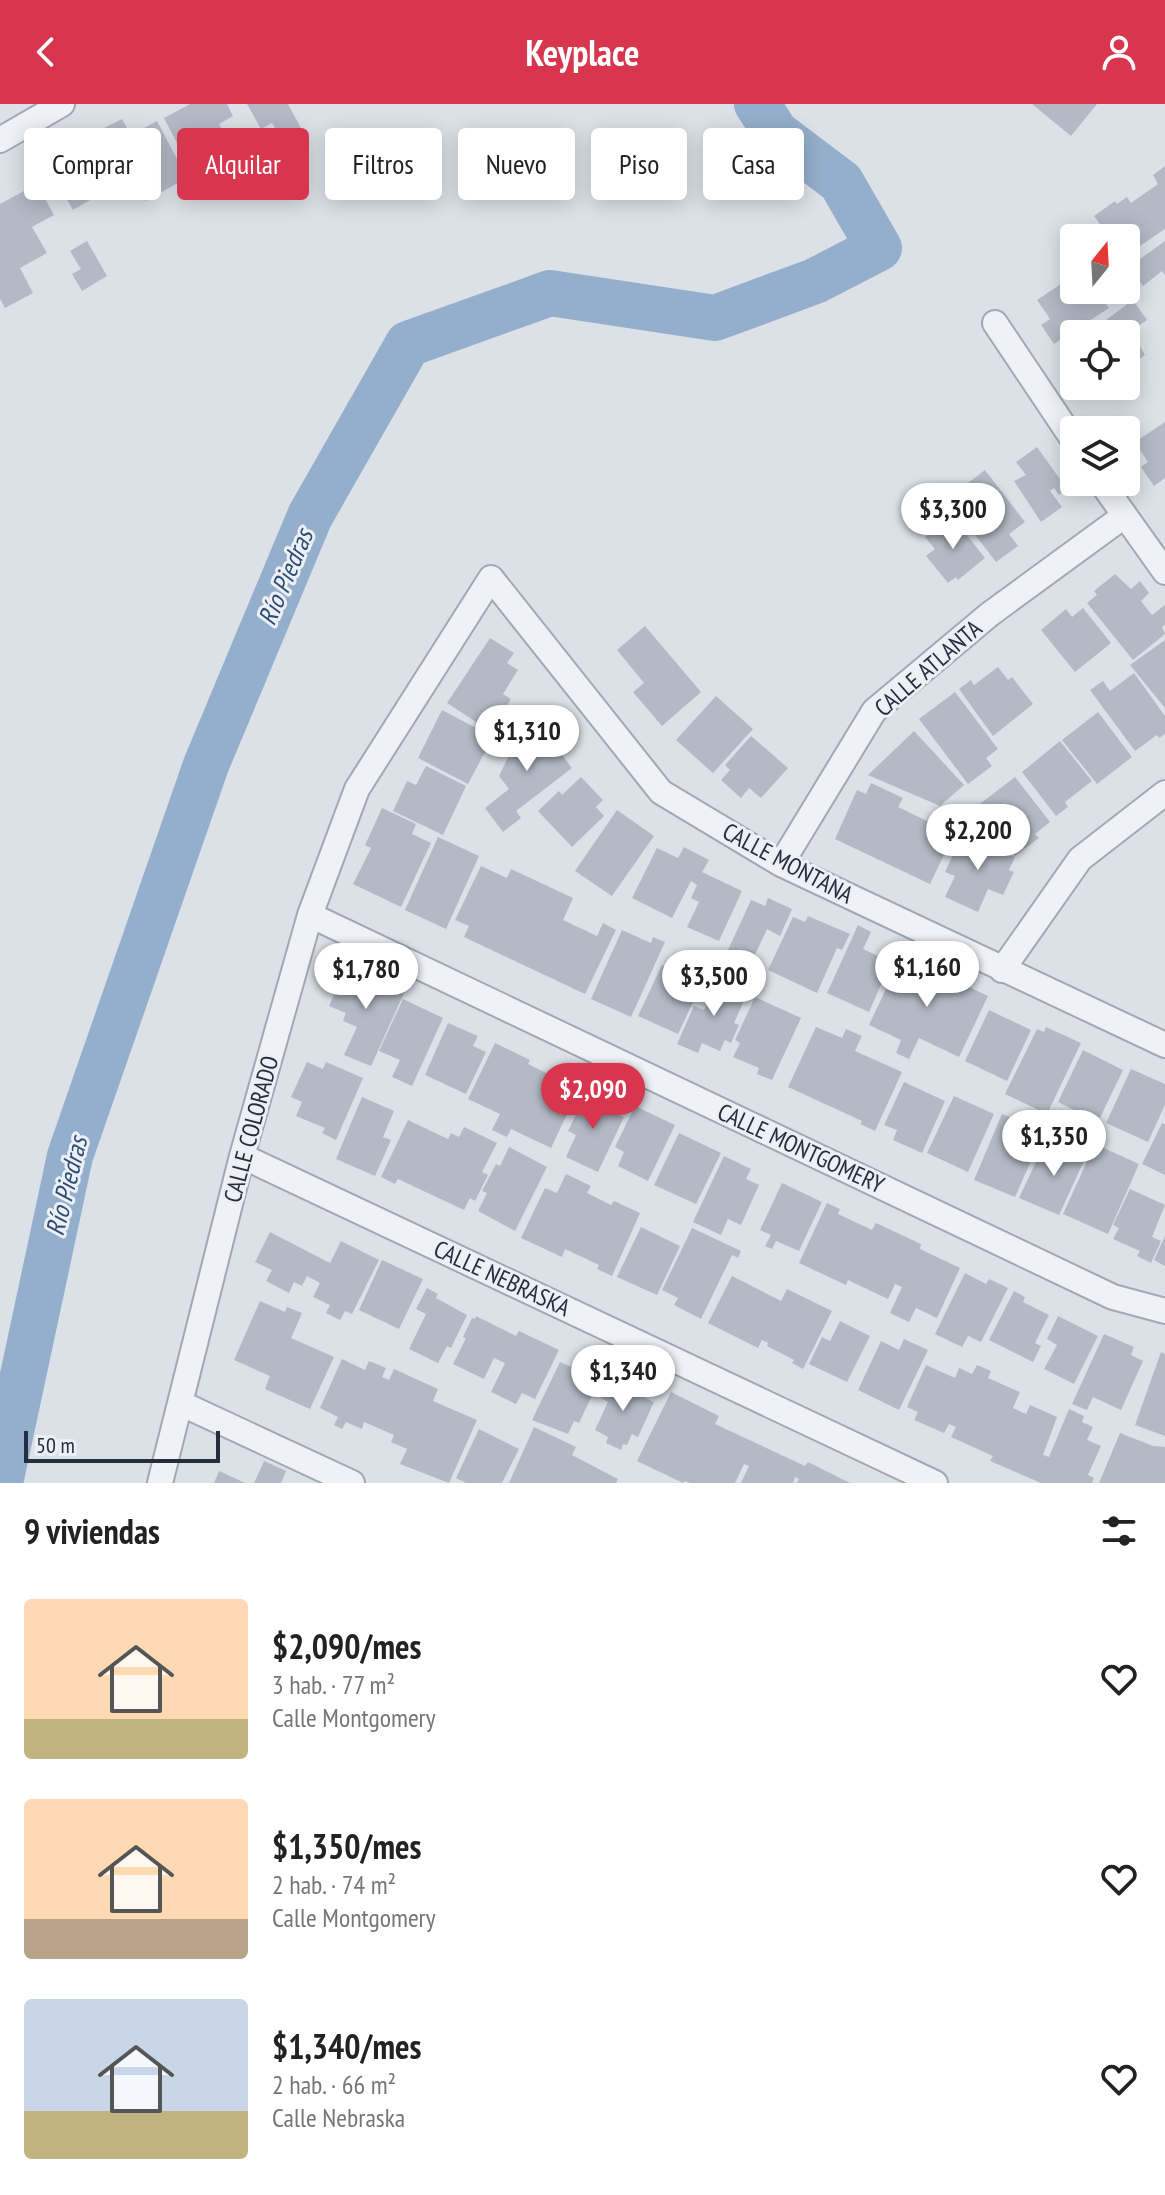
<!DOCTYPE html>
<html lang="es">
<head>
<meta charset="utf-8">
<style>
  :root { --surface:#fff; --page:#f6f6f6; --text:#222; --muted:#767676; --accent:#d8364e }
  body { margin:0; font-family:"PT Sans Narrow",sans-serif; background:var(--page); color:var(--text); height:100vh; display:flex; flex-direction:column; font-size:30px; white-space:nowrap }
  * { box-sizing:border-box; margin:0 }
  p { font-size:26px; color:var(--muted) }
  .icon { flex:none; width:44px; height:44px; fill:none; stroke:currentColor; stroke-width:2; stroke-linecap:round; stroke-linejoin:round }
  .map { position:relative; height:1379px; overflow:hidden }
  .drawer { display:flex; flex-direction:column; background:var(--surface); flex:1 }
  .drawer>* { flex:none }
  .banner { position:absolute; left:24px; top:24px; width:1118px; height:72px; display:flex; gap:16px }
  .needle { width:52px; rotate:18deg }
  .buttons { position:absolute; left:1060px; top:120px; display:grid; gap:16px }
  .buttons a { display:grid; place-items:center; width:80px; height:80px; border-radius:8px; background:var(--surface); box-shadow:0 4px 20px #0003; font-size:40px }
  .scale { position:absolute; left:24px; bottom:20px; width:196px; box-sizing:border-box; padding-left:8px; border:4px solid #252e3f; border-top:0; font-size:22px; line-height:28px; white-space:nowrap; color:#252e3f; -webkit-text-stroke:6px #ecf0f5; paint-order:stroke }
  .price { position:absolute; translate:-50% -68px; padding:0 18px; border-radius:28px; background:#fff; color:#222; font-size:26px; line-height:52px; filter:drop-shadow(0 2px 4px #0008) }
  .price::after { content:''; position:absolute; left:50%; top:48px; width:24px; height:18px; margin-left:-12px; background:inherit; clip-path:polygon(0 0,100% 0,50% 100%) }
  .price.on { background:var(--accent); color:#fff }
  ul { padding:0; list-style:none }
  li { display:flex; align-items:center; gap:24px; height:200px; padding:0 24px }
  li span { display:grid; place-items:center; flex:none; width:224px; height:160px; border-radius:8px; color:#555 }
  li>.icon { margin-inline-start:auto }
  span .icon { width:96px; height:96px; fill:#fffc; stroke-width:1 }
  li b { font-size:34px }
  h2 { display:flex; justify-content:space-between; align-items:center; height:96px; padding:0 24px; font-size:34px }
  .pill { padding:0 28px; border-radius:8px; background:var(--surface); box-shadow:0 4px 20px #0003; font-size:28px; line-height:72px }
  .pill.on { background:var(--accent); color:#fff }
  header { display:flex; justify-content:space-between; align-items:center; height:104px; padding:0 24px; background:var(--accent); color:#fff; font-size:36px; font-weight:700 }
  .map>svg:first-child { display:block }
</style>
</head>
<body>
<header><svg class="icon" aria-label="back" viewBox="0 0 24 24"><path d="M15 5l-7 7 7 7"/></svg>Keyplace<svg class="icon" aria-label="person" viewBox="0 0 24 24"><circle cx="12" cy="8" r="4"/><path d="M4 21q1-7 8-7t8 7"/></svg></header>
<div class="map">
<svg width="1165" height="1379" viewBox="0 0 1165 1379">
  <rect width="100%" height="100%" fill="#dce1e8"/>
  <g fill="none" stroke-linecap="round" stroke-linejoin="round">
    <!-- river -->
    <path stroke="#94afcb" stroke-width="46" d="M0 1379 70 1052 206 661 310 412 408 240 550 189 715 214 815 177 879 144 841 78 776 29 757 0"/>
  </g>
  <!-- building -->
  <path fill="#b3bac5" d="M190 0H227L233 12 219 20 231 41 203 56 191 32 177 39 164 14Z
    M247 0H288L307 35 287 45 272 19 261 25Z
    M1032 0H1097L1071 32Z
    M122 15 131 31 157 17 187 74 145 97 104 24Z
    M98 28 126 75 73 106 45 58 77 39 75 35 85 29 88 34Z
    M1165 62V125L1128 150 1126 134H1110L1094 112 1115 97 1117 100 1127 93 1131 99 1158 80 1153 71Z
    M37 80 54 111 32 123 47 149 20 164 33 189 5 204 0 195V100Z
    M87 137 107 172 82 187 72 170 81 165 70 147Z
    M1165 137V171L1162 167 1143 182 1129 163Z
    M1074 160V186H1115L1102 195 1109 204 1054 240 1041 221 1050 215 1037 196 1067 176 1061 168Z
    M1133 196 1147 216 1131 227 1145 251 1126 265V230H1087Z
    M1165 318V374L1154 382 1141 363 1148 358 1135 338Z
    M1037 343 1067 385 1059 391 1054 384 1050 387 1062 403 1041 418 1014 377 1026 371 1016 358Z
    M985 366 1025 418 1009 430 1018 442 996 458 969 423 977 417 955 389Z
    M952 412 985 454 958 476 956 473 948 479 926 452 935 445 925 433Z
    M1115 470 1131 485 1140 477 1149 489 1141 497 1152 511 1165 501V521L1162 523 1165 530 1133 556 1087 499 1097 491 1094 487Z
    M1083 504 1111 539 1075 568 1041 526 1066 505 1072 513Z
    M645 522 701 588 662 622 633 588 644 579 617 546Z
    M490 534 514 549 507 559 518 566 503 590 511 595 490 627 447 599Z
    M1165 536V604L1130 561Z
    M998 563 1008 576 1012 573 1033 600 993 632 959 585 971 576 974 581Z
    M1134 569 1165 612V630L1159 634 1157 631 1135 647 1090 586 1103 577 1110 587Z
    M955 588 998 645 986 654 992 662 968 680 919 615Z
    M716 592 753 625 713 669 676 636Z
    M442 606 493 633 468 680 418 654Z
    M530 608 572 664 516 707 521 714 503 728 485 704 509 685 499 672Z
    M1098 608 1132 653 1097 680 1062 636Z
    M914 627 964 681 940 702 868 671Z
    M751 632 788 664 761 694 749 684 741 694 721 676 730 666 725 661Z
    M1060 637 1092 677 1065 698 1068 703 1056 712 1022 668Z
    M426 662 466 682 443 731 393 707 407 677 416 681Z
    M581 673 603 696 596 703 604 712 572 743 538 707 559 687 562 691Z
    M1015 673 1050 718 1035 730 1039 734 1015 752 997 728 992 732 972 706Z
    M871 679 903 694 898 703 954 730 930 780 835 735 857 686 866 690Z
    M382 704 416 720 412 730 431 739 401 803 353 780 371 744 365 741Z
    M617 706 654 732 612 792 575 767Z
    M963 729 1015 753 1009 766 1014 768 1003 791 988 785 978 808 945 793 955 772 945 768Z
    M438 733 479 752 446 825 405 806Z
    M684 743 709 756 702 768 742 787 719 837 687 823 699 798 691 794 697 781 691 777 672 814 632 794 657 744 678 754Z
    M481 762 507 774 511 765 573 794 563 816 597 832 603 819 616 826 585 890 464 833 469 822 455 816Z
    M768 794 792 805 780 832 767 825 752 857 728 846 751 796 765 802Z
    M808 812 850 830 842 846 837 844 817 889 768 866 793 813 805 818Z
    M858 821 871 828 863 845 891 858 869 908 827 889Z
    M622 826 651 839 653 833 665 838 631 913 591 895Z
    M902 851 988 892 959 953 919 934 909 955 896 949 901 936 869 921Z
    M681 859 698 867 687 887 696 892 678 930 638 912 662 861 677 868Z
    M347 861 405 887 371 962 344 951 357 923 343 917 346 909 329 902Z
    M714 872 748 888 734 919 739 921 731 939 725 936 720 947 702 939 698 949 677 940 694 902 704 906 714 886 709 883Z
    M755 893 801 914 772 976 757 970 759 964 733 953 740 939 735 936Z
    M403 895 443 914 412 982 392 973 400 956 379 947Z
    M989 906 1031 926 1007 977 965 957Z
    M448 919 478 932 473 942 486 948 466 990 425 971Z
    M816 923 842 934 846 925 862 932 855 947 902 968 875 1027 860 1020 862 1017 788 983Z
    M1046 923 1081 939 1047 1010 1005 990 1037 925 1044 928Z
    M495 939 530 956 528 960 579 985 551 1044 511 1025 507 1033 492 1026 500 1010 468 995Z
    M1083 946 1123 966 1098 1018 1058 998Z
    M307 958 323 965 326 958 363 974 336 1036 322 1029 325 1024 296 1012 302 998 291 993Z
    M1131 965 1165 980V1001L1148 1038 1106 1019Z
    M904 978 945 997 922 1049 893 1036 897 1026 884 1021Z
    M588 986 613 998 609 1006 624 1013 598 1068 566 1053 576 1031 568 1027Z
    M954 992 994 1010 968 1068 927 1049Z
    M362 993 394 1007 383 1033 391 1036 375 1072 336 1055Z
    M635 1002 675 1021 648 1077 618 1062 624 1048 615 1043Z
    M1002 1010 1033 1022 1026 1039 1037 1043 1015 1093 974 1076Z
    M408 1016 448 1035 451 1029 459 1033 464 1023 497 1039 482 1068 488 1071 475 1097 470 1094 464 1106 398 1075 395 1080 381 1073Z
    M1162 1019 1165 1020V1071L1142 1060Z
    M679 1029 721 1049 696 1100 654 1081Z
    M1070 1037 1089 1046 1059 1111 1019 1094 1043 1043 1064 1052Z
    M1095 1040 1139 1060 1108 1130 1063 1110Z
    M509 1043 547 1063 515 1127 478 1107 487 1089 482 1087 496 1060 500 1062Z
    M724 1052 751 1065 746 1075 759 1081 741 1121 728 1115 721 1131 693 1118Z
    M566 1070 591 1082 587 1089 611 1101 614 1097 640 1109 612 1172 597 1165 599 1161 565 1145 562 1153 521 1134 545 1084 557 1089Z
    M782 1079 822 1098 799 1147 776 1137 772 1145 765 1142 771 1131 760 1126Z
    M1130 1085 1165 1101 1152 1133 1161 1137 1151 1159 1137 1152 1140 1147 1113 1135 1119 1124 1113 1121Z
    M827 1099 840 1105 838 1110 872 1126 876 1119 921 1140 920 1145 960 1164 937 1214 916 1204 909 1218 890 1209 902 1183 895 1180 888 1195 848 1176 846 1181 799 1159Z
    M641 1123 680 1142 657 1191 617 1173Z
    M692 1124 741 1147 738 1154 732 1151 701 1215 674 1201 678 1194 662 1186Z
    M270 1128 330 1159 341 1137 379 1156 352 1210 345 1207 340 1216 326 1209 330 1201 313 1193 320 1179 307 1172 302 1182 294 1178 289 1189 266 1177 272 1166 255 1158Z
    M1165 1132V1162L1154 1156Z
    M382 1156 423 1175 399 1225 359 1206Z
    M965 1169 986 1180 989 1175 1008 1184 981 1238 968 1232 962 1243 935 1230Z
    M732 1172 781 1197 787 1185 832 1207 803 1265 792 1259 794 1256 767 1242 768 1239 762 1236 758 1244 708 1219Z
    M427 1184 438 1190 436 1194 467 1211 451 1244 447 1242 438 1259 409 1245 426 1210 416 1205Z
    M1014 1187 1025 1193 1023 1198 1049 1211 1035 1239 1041 1242 1033 1258 989 1236Z
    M260 1197 285 1208 287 1203 302 1209 291 1234 334 1253 310 1305 265 1285 270 1272 234 1256Z
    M476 1212 516 1232 519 1227 559 1246 535 1295 522 1289 516 1300 491 1288 505 1259 494 1254 484 1275 453 1260 466 1234 463 1233 472 1214 475 1215Z
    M1058 1212 1098 1232 1074 1280 1044 1265 1057 1241 1047 1235Z
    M840 1217 870 1232 847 1278 809 1260 822 1233 830 1237Z
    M1104 1230 1134 1243 1131 1251 1143 1257 1121 1306 1093 1293 1087 1306 1072 1300Z
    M904 1235 928 1246 899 1306 858 1286 881 1237 899 1246Z
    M1161 1248 1165 1250V1332L1135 1321Z
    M342 1255 365 1266 369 1257 386 1264 382 1273 389 1276 394 1265 438 1285 433 1297 477 1316 449 1379 400 1360 407 1345 391 1338 394 1331 364 1318 362 1325 346 1318 342 1325 334 1321 338 1313 320 1304Z
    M574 1256 592 1264 587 1273 598 1279 579 1319 574 1317 568 1330 532 1316 560 1258 571 1263Z
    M926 1261 955 1274 959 1264 972 1270 977 1261 991 1267 988 1274 1020 1288 1013 1304 1026 1310 1030 1301 1057 1313 1043 1351 1049 1353 1069 1305 1084 1312 1082 1318 1093 1323 1087 1336 1101 1342 1088 1371 1094 1374 1092 1379H1041L990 1357 993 1352 951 1333 956 1323 949 1320 944 1329 914 1316 918 1308 907 1303Z
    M611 1272 640 1286 638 1291 654 1298 638 1333 632 1330 627 1341 623 1340 621 1346 606 1339 608 1333 595 1326 608 1298 601 1294Z
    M671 1288 719 1312 715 1320 805 1362 808 1358 850 1379H797L799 1375 795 1373 793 1379H741L749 1362 744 1360 735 1379H690L685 1377 683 1379 637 1357Z
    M534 1323 576 1343 572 1351 618 1375 616 1379H509Z
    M479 1325 519 1345 502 1379H466L456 1374Z
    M1120 1329 1153 1342 1165 1343V1379H1099Z
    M264 1357 286 1367 281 1379H254Z
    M219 1367 245 1379H214Z"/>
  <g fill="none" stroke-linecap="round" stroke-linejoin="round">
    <defs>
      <path id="minor" d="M0 36 62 0
        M995 219 1074 337
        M1101 378 1165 468
        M781 760 874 607 990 510 1124 412
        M310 811 1113 1193 1165 1207
        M1002 866 1080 755 1165 689
        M242 1052 935 1379
        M180 1299 352 1379
        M160 1379 242 1052 310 811 357 685 491 474 661 688 781 760 1165 941"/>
    </defs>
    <!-- minor casing -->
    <use href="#minor" stroke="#a1a8b2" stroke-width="28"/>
    <!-- minor -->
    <use href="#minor" stroke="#eff1f6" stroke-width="24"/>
  </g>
  <g text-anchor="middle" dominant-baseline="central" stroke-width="6" stroke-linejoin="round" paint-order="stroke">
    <!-- street labels -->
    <g font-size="24" fill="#252e3f" stroke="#ecf0f5">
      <text transform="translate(928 564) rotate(-41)">CALLE ATLANTA</text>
      <text transform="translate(788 759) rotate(28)">CALLE MONTANA</text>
      <text transform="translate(251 1025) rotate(-75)">CALLE COLORADO</text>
      <text transform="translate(801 1044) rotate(25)">CALLE MONTGOMERY</text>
      <text transform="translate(502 1174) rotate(25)">CALLE NEBRASKA</text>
    </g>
    <!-- water labels -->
    <g font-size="26" font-style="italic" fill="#2c4d76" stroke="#ecf0f5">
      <text transform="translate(285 473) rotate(-67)">Río Piedras</text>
      <text transform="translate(66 1082) rotate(-76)">Río Piedras</text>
    </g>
  </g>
</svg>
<div class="buttons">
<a><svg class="needle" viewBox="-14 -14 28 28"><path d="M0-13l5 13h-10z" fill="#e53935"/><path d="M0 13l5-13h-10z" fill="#767676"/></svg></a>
<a><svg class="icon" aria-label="locate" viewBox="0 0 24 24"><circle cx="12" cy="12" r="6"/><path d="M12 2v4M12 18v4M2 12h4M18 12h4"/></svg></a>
<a><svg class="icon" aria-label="layers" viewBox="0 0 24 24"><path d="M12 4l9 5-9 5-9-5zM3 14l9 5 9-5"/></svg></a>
</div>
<div class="scale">50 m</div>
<b class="price" style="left:953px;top:447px">$3,300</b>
<b class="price" style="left:527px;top:669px">$1,310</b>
<b class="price" style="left:978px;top:768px">$2,200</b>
<b class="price" style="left:927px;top:905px">$1,160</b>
<b class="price" style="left:366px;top:907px">$1,780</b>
<b class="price" style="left:714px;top:914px">$3,500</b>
<b class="price on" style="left:593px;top:1027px">$2,090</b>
<b class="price" style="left:1054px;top:1074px">$1,350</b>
<b class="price" style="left:623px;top:1309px">$1,340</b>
<div class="banner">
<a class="pill">Comprar</a>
<a class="pill on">Alquilar</a>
<a class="pill">Filtros</a>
<a class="pill">Nuevo</a>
<a class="pill">Piso</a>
<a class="pill">Casa</a>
</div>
</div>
<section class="drawer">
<h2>9 viviendas<svg class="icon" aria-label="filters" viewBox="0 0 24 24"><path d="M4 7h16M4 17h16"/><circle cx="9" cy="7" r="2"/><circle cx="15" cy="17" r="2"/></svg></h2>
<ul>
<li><span style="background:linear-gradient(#ffd9b3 75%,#c2b280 0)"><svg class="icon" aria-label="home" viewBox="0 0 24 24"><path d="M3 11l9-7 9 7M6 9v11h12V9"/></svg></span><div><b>$2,090/mes</b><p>3 hab. · 77 m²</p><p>Calle Montgomery</p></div><svg class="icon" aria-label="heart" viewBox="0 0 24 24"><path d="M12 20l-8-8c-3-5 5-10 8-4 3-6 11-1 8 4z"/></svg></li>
<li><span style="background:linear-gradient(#ffd9b3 75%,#b9a48a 0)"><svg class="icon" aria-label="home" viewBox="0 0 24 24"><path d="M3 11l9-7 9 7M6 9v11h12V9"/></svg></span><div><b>$1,350/mes</b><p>2 hab. · 74 m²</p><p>Calle Montgomery</p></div><svg class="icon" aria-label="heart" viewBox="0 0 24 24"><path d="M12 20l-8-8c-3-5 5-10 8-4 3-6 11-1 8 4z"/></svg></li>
<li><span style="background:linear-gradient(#c9d6e8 70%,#c2b280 0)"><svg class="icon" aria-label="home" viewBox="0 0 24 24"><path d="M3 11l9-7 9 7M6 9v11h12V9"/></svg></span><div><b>$1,340/mes</b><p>2 hab. · 66 m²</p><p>Calle Nebraska</p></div><svg class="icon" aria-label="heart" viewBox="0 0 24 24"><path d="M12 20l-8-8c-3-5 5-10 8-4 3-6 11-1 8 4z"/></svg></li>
</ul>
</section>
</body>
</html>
